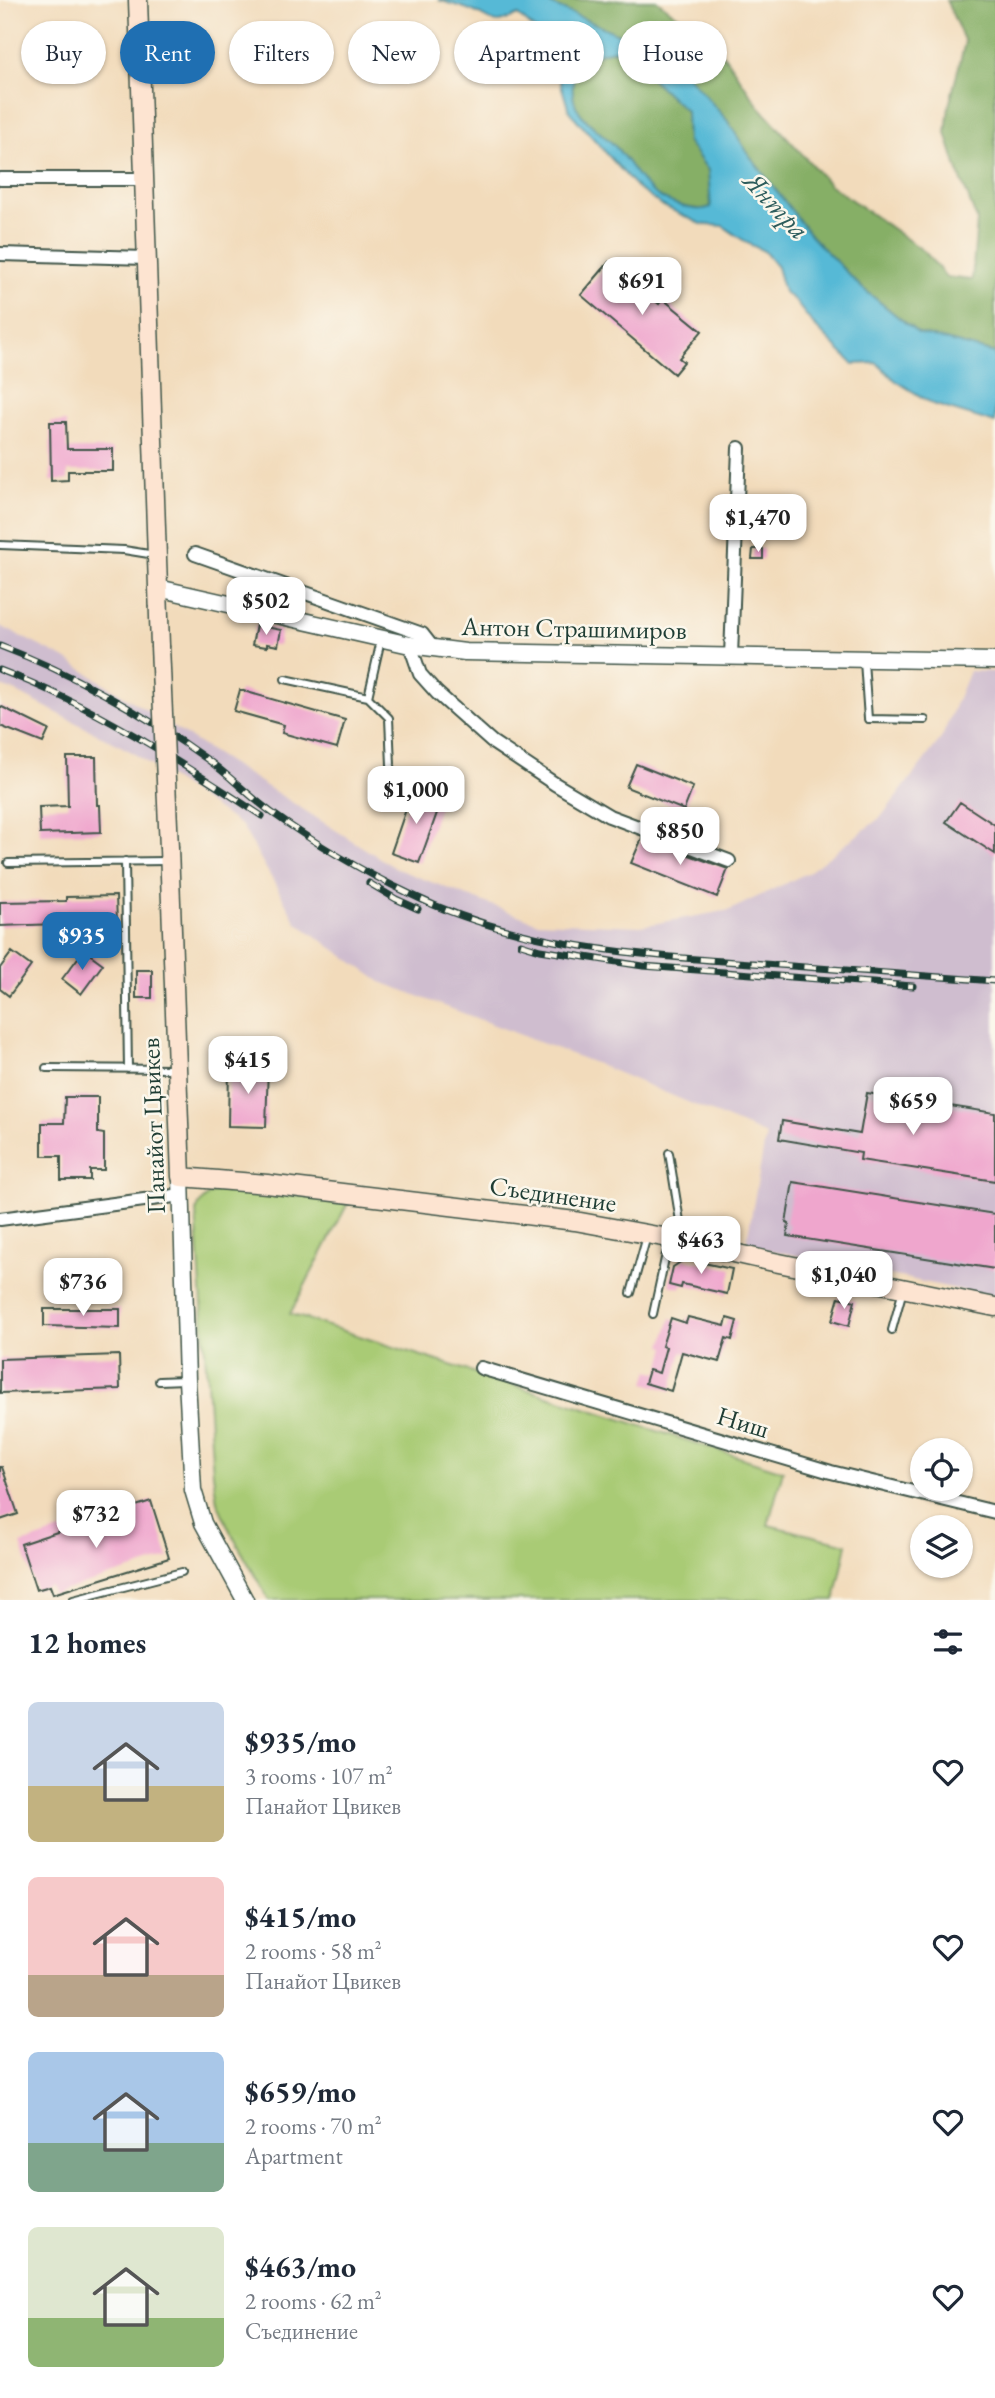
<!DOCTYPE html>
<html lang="en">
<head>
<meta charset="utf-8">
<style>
  :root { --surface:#fff; --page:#f2f2f3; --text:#1f2937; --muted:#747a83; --accent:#1f6fb2 }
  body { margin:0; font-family:"EB Garamond",serif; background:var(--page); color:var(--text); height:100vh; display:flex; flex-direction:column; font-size:26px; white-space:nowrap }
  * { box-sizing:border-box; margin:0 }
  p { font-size:23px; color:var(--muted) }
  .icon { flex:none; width:38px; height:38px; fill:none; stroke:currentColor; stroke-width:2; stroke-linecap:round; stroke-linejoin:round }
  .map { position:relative; height:1600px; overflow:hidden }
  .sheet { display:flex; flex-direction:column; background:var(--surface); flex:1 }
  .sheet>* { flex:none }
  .guide { position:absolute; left:21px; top:21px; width:954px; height:63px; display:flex; gap:14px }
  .controls { position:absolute; left:910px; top:1438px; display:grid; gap:14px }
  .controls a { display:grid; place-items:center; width:63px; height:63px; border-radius:50%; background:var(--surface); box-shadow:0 2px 5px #0004; font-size:35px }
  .price { position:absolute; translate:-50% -60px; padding:0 16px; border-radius:14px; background:#fff; color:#222; font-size:23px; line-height:46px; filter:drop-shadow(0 2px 4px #0008) }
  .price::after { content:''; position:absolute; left:50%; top:42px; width:21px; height:16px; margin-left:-10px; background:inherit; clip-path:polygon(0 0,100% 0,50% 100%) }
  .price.active { background:var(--accent); color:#fff }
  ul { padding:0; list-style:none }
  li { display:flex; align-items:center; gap:21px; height:175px; padding:0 28px }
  li span { display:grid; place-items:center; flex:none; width:196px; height:140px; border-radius:10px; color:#555 }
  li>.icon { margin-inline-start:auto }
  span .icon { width:84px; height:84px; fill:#fffc; stroke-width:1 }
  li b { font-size:30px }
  h2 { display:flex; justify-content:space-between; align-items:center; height:84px; padding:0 28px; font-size:30px }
  .tag { padding:0 24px; border-radius:32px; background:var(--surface); box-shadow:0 2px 5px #0004; font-size:24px; line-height:63px }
  .tag.active { background:var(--accent); color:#fff }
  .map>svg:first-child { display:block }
</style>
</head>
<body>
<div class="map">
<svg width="995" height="1600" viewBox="0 0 995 1600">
  <rect width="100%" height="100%" fill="#fbf7ec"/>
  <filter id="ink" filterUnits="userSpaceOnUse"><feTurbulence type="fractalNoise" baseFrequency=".0143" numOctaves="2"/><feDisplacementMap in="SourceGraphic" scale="14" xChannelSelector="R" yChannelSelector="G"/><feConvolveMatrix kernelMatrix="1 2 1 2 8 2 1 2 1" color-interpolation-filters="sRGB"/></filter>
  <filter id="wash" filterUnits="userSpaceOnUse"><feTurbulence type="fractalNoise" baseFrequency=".00686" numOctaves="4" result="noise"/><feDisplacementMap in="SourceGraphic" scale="28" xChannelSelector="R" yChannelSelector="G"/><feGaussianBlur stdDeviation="1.57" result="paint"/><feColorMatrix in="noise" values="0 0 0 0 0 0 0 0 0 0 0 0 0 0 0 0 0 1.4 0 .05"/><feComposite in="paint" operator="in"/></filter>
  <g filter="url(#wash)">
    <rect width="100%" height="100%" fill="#f2dbbb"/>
    <!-- industrial -->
    <path fill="#cfbdcf" d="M0 626 64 658 397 869 536 922 641 926 730 910 809 872 881 817 942 737 969 671 995 672V1297L746 1245 766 1135 597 1064 381 982 297 923 242 826 130 751 13 690 0 686Z"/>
    <!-- green -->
    <path fill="#a9cb74" stroke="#648454" stroke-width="2" d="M229 1188 349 1201 290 1314 783 1471 768 1525 847 1544 835 1600H269L231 1533 217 1502 213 1474 196 1211C204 1195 212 1191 229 1188Z"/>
    <!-- forest -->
    <path fill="#86af66" stroke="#52764d" stroke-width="2" d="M546 0H656L704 35 725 57 758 105 829 184 925 252 946 277 972 280 977 220 958 171 946 133 949 106 965 42 946 0H995V353L918 333 861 287 812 237 749 155 727 120 658 52 548 3Z
      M615 50 632 54 643 62 645 72 686 111 687 141 708 170 711 207C701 211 696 209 685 207 640 196 641 175 614 145 602 133 584 122 576 106 570 92 573 79 576 64L603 52Z"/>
    <!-- water -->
    <path fill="#57b9d6" stroke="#3b7b85" stroke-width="2" fill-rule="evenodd" d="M438 0H546L548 3 659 52 688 76 727 120 749 155 812 237 861 287 918 333 995 353V423L933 404 896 381 877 363 853 364 813 324 794 300 784 292 777 267 764 251 747 243 723 226 701 224 663 206 638 189 569 111 560 81V59L549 42 518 15C494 26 497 23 477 13 465 7 451 4 438 0ZM615 50 632 54 643 62 645 72 686 111 687 141 708 170 711 207C700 211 695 209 685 207 642 196 640 174 614 145 602 133 584 122 576 106 570 92 573 79 576 64L603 52Z"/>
    <g id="blocks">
      <!-- building -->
      <path fill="#efa6cd" d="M609 262 659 304 663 299 702 331 679 358 684 362 674 374 581 295Z
        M50 422H66L67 449H113V471H68V480L51 481Z
        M753 549H763V559H752Z
        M256 625 281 630 278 646 267 644V647L252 645Z
        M240 690 345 720 337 748 282 733 284 725 234 711Z
        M0 706 49 730 43 743 0 726Z
        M67 757H96L97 805H100L101 832 40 834 39 807 68 806Z
        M636 764 693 787 684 810 626 787Z
        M413 789 442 799 419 863 391 853Z
        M960 802 995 825V854L946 822Z
        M642 838 728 869 717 897 631 863Z
        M116 896 117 922 0 926V902L66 901V897Z
        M84 950 103 964 81 994 62 979Z
        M12 952 31 966 9 996 0 989V968Z
        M136 970H152V998H136Z
        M229 1066H268L266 1127 228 1126Z
        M867 1093 995 1113V1181L860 1160 861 1153 779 1139 782 1121 860 1134Z
        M65 1097H98V1133L104 1134V1170H90V1180H61V1156H42V1123H64Z
        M793 1182 995 1214V1269L787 1236 789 1224 786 1223Z
        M685 1259 732 1269 727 1294 682 1284 681 1288 669 1285 673 1267Z
        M839 1297 855 1301 849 1326 832 1321Z
        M44 1309H120V1328L44 1326Z
        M688 1317 725 1326 727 1318 737 1321 732 1340 726 1338 719 1362 682 1352 671 1391 645 1383 649 1370 659 1373 666 1347 662 1346 671 1318 686 1323Z
        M119 1355 120 1389 0 1393V1359Z
        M0 1467H2L18 1514 0 1520Z
        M151 1501 169 1558 53 1594 50 1586 36 1590 21 1544Z"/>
    </g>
  </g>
  <g filter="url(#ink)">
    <use href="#blocks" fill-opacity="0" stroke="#3f5548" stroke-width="2"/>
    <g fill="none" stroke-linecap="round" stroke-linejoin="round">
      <defs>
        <path id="service" d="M0 545 124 550 155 555
          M381 640 368 697 389 718 391 765 395 798
          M864 661 868 719 925 720
          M285 679 368 697
          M125 861 128 1069
          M8 863 167 861
          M46 1068 175 1069
          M669 1153 683 1240
          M631 1293 647 1236
          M653 1314 669 1240
          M892 1330 903 1290
          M159 1381 185 1380
          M73 1600 182 1572"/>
        <path id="minor" d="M0 179H145
          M0 254 147 258
          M195 554 422 634 433 648
          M410 645 420 674 437 693 492 742 555 784 609 816 729 861
          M731 656 739 448
          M0 1219 182 1195
          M481 1368 831 1472 995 1512"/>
        <path id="tertiary" d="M158 588 410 645 465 652 995 661
          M181 1177 187 1380 193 1490 203 1523 245 1600"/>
        <path id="secondary" d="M138 0 160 646
          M169 848 181 1177 267 1184 575 1221 663 1237 769 1261 995 1307"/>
      </defs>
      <!-- service casing -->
      <use href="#service" stroke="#3f5548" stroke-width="10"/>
      <!-- minor casing -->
      <use href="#minor" stroke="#3f5548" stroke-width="16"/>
      <!-- tertiary casing -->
      <use href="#tertiary" stroke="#3f5548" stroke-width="19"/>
      <!-- secondary casing -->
      <use href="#secondary" stroke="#3f5548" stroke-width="21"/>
      <!-- service -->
      <use href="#service" stroke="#fff" stroke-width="6"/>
      <!-- minor -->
      <use href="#minor" stroke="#fff" stroke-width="12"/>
      <!-- tertiary -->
      <use href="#tertiary" stroke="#fff" stroke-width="16"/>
      <!-- secondary -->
      <use href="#secondary" stroke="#fde4d1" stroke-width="18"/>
      <defs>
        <path id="rail" d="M0 646C74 674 144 714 208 760 230 776 249 796 271 812 314 843 362 871 410 894 517 947 636 955 752 963 833 969 914 975 995 981
          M0 670C95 706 178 761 262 816
          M369 883 396 899 418 909
          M521 944 540 950 643 966 913 986"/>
      </defs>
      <!-- rail casing -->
      <use href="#rail" stroke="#1f3d34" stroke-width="7"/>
      <!-- rail -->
      <use href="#rail" stroke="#fbf7ec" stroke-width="4.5" stroke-dasharray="13" stroke-linecap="butt"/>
      <defs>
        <path id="secondary-bridge" d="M160 646 169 848"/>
      </defs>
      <!-- secondary-bridge casing -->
      <use href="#secondary-bridge" stroke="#3f5548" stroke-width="21" stroke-linecap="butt"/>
      <!-- secondary-bridge -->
      <use href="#secondary-bridge" stroke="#fde4d1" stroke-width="18"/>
    </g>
  </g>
  <g text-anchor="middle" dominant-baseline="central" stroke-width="5" stroke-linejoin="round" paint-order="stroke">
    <!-- street labels -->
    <g font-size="26" fill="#1f3d34" stroke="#fbf7ec">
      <text transform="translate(574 628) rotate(1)">Антон Страшимиров</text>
      <text transform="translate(153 1126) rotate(-92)">Панайот Цвикев</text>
      <text transform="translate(553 1194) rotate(8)">Съединение</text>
      <text transform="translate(743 1422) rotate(17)">Ниш</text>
    </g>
    <!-- water labels -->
    <g font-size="28" font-style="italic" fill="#2d5c5c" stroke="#fbf7ec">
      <text transform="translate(777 205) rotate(47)">Янтра</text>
    </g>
  </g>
</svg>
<div class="controls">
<a><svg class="icon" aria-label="locate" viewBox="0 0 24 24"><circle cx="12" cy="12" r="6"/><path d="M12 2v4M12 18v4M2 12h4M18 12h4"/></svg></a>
<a><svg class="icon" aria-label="layers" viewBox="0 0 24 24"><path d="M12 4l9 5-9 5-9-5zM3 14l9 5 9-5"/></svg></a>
</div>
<b class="price" style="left:642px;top:317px">$691</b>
<b class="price" style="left:758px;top:554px">$1,470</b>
<b class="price" style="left:266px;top:637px">$502</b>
<b class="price" style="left:416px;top:826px">$1,000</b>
<b class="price" style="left:680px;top:867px">$850</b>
<b class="price active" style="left:82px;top:972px">$935</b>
<b class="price" style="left:248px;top:1096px">$415</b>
<b class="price" style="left:913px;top:1137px">$659</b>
<b class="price" style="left:701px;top:1276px">$463</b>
<b class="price" style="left:844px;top:1311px">$1,040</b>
<b class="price" style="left:83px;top:1318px">$736</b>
<b class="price" style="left:96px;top:1550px">$732</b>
<div class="guide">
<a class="tag">Buy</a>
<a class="tag active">Rent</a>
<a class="tag">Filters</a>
<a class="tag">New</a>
<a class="tag">Apartment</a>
<a class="tag">House</a>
</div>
</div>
<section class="sheet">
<h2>12 homes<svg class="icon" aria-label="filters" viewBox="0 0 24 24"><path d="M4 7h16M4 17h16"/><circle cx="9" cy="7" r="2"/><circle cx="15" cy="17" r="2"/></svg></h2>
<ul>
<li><span style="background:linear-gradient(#c9d6e8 60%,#c2b280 0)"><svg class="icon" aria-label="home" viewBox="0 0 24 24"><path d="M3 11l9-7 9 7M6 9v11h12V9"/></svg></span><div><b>$935/mo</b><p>3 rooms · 107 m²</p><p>Панайот Цвикев</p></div><svg class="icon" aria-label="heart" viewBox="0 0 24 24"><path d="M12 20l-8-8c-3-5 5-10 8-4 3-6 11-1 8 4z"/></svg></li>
<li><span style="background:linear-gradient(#f6c9c9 70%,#b9a48a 0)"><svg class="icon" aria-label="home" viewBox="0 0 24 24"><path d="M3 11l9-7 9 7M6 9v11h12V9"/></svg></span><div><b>$415/mo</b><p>2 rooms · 58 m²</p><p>Панайот Цвикев</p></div><svg class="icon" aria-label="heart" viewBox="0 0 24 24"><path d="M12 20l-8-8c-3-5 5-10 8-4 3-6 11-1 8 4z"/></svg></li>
<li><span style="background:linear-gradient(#a9c7e8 65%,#7fa58c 0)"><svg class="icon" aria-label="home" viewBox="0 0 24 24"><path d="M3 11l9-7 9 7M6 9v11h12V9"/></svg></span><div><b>$659/mo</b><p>2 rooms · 70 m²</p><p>Apartment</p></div><svg class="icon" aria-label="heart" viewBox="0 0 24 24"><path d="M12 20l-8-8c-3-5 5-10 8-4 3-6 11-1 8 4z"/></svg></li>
<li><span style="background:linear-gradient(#dfe7d0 65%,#8fb573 0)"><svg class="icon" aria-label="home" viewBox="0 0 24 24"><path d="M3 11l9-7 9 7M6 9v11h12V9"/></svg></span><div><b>$463/mo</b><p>2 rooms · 62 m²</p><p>Съединение</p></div><svg class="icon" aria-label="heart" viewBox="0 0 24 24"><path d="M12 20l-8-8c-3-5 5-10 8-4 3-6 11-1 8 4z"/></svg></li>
</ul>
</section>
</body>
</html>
